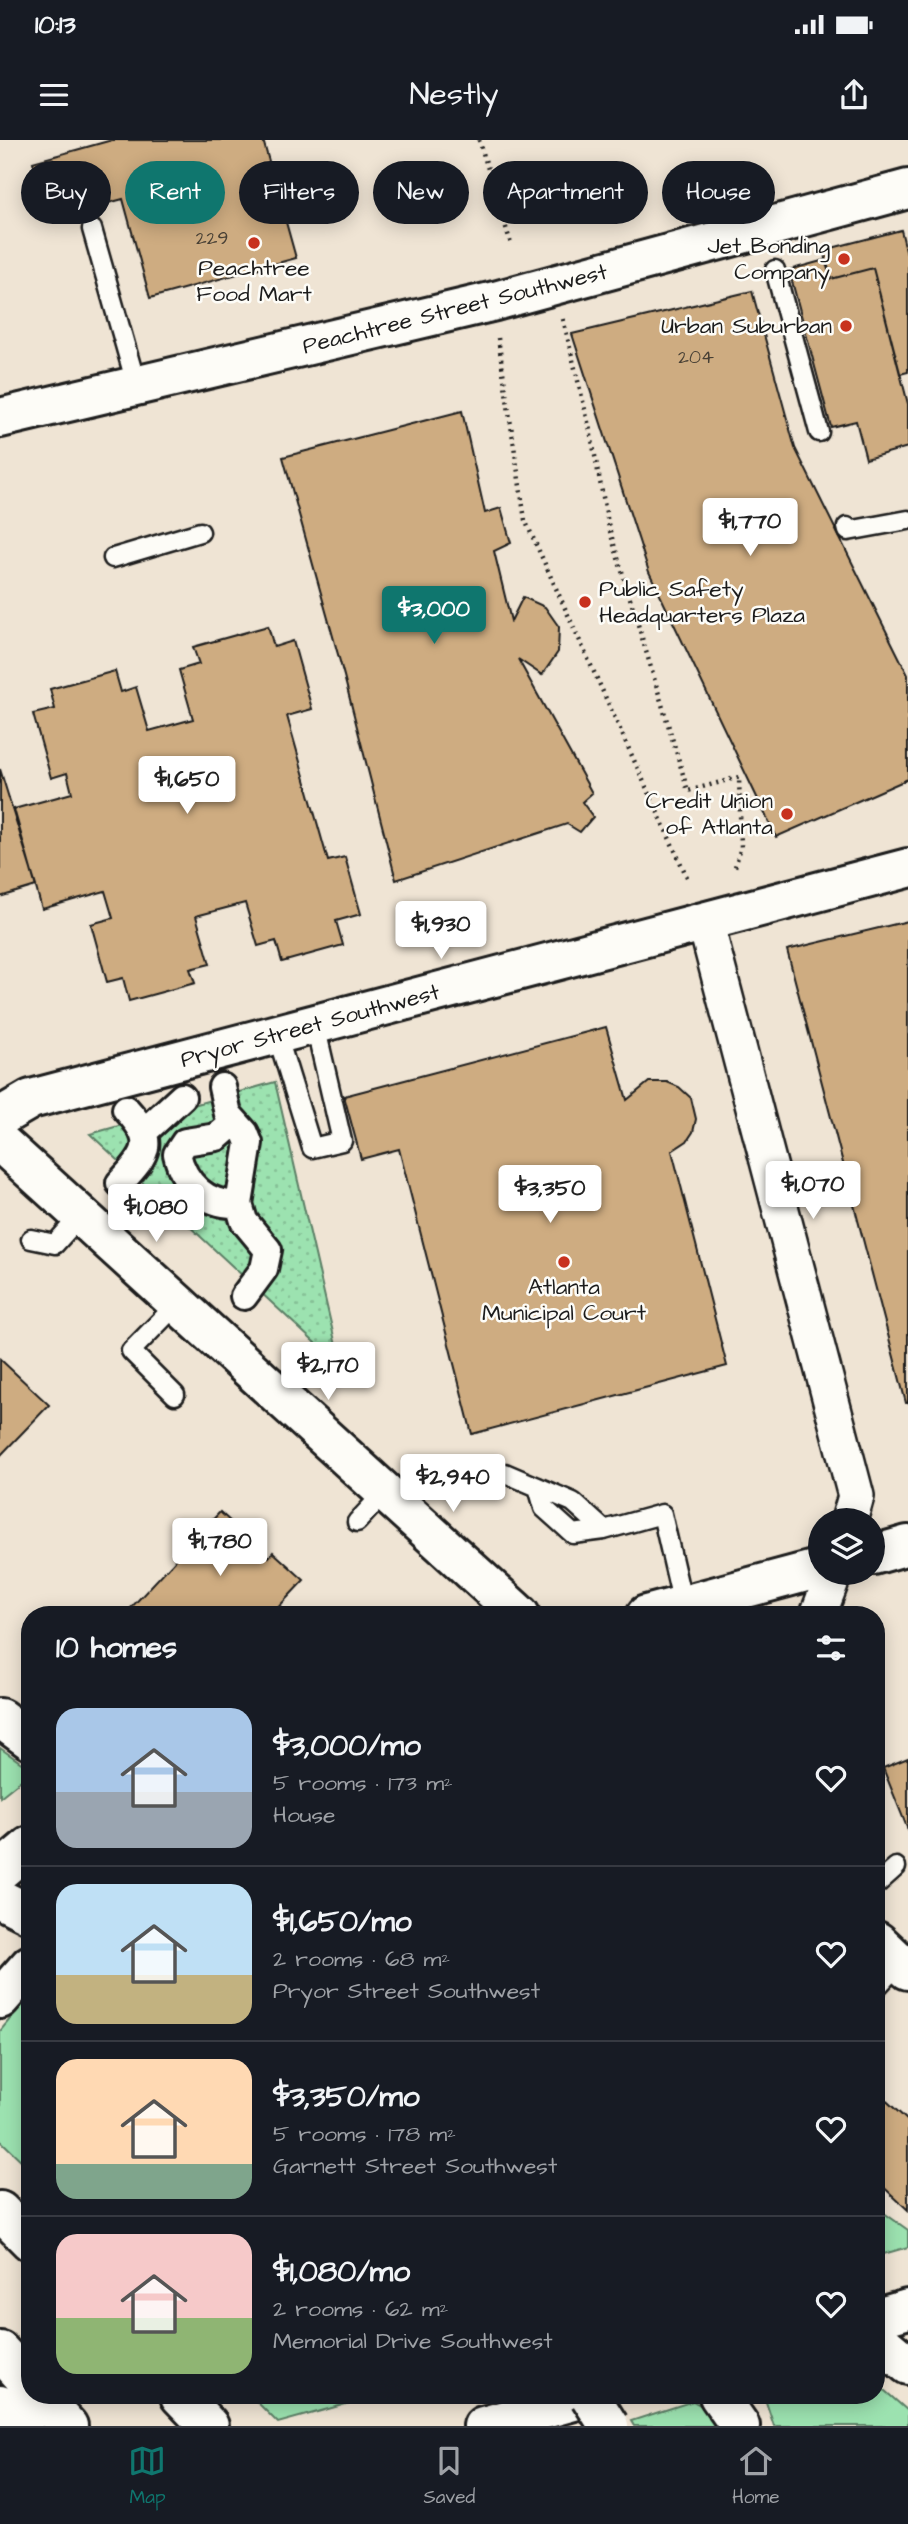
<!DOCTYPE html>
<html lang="en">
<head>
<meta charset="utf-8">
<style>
  :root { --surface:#171b24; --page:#242831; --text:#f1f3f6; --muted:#9ea1a6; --line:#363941; --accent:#0f766e }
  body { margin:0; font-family:"Architects Daughter",sans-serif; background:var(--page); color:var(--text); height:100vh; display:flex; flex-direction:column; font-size:26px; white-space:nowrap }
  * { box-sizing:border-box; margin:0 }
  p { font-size:23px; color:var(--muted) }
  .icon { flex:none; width:38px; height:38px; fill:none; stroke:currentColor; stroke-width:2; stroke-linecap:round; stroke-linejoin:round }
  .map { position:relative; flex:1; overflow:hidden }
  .side { position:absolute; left:21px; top:1466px; width:864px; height:798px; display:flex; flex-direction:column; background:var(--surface); border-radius:28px; box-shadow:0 4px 18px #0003 }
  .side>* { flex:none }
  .hud { position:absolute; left:21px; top:21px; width:866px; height:63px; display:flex; gap:14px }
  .fabs { position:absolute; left:808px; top:1368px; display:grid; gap:14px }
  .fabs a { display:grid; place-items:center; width:77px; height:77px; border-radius:50%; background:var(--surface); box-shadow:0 4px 18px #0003; font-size:35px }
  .price { position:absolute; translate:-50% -60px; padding:0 16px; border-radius:7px; background:#fff; color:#222; font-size:23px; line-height:46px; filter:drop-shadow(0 2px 4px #0008) }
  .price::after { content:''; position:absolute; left:50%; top:42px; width:21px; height:16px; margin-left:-10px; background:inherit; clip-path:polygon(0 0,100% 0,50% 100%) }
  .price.on { background:var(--accent); color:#fff }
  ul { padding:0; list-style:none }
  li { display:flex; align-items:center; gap:21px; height:175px; padding:0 35px }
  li+li { border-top:2px solid var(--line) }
  li span { display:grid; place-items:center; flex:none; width:196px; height:140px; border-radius:21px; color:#555 }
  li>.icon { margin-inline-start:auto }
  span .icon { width:84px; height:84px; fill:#fffc; stroke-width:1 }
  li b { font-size:30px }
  h2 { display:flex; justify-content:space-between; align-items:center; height:84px; padding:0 35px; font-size:30px }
  .pill { padding:0 24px; border-radius:32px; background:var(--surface); box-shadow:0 4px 18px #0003; font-size:24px; line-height:63px }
  .pill.on { background:var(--accent); color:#fff }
  .status { display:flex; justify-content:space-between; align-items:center; height:49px; padding:0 35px; background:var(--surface); direction:ltr }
  .status svg { height:19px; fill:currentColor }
  header { display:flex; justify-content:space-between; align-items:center; height:91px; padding:0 35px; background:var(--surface); font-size:32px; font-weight:600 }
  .tab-bar { display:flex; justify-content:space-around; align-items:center; height:98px; border-top:2px solid var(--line); background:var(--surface); font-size:19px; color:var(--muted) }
  .tab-bar a { display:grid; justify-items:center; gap:4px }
  .tab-bar .on { color:var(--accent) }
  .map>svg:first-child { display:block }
</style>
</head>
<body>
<div class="status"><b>10:13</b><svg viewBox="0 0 49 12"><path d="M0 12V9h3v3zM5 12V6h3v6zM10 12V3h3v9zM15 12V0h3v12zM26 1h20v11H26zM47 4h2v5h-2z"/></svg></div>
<header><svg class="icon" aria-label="menu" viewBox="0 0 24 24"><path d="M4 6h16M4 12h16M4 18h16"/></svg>Nestly<svg class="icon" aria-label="share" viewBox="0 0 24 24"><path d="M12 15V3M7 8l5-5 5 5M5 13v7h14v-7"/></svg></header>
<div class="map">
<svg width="908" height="2286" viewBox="0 0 908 2286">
  <defs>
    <pattern id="park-dots" width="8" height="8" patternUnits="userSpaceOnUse" patternTransform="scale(1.75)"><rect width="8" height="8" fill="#9ce2b0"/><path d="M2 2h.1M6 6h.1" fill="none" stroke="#86c197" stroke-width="1.8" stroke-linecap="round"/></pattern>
  </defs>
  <rect width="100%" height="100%" fill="#efe4d4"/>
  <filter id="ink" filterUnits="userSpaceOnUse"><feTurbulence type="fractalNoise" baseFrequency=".0143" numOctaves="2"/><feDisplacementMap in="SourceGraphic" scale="14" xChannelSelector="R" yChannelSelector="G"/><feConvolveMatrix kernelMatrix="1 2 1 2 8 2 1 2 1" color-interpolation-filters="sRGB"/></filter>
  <g filter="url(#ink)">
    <!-- green -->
    <path fill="#9ce2b0" stroke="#5c7f66" stroke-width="2" d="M0 1608 30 1629V1633L0 1657Z
      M30 1855V2029L0 2000V1891Z
      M877 2068 908 2090V2107L877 2116Z
      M877 2244 908 2271V2286H774L764 2256H877Z
      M251 2256H375L278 2283Z
      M693 2261 719 2275 725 2286H634L631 2281Z"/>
    <!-- park -->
    <path fill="url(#park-dots)" stroke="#5c7f66" stroke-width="2" d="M275 942 341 1227 90 994Z"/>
    <!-- building -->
    <path fill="#ceac81" stroke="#1c1c1c" stroke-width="2" d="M112 0H263L296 118 150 158 123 59 49 79 33 22Z
      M901 90 908 118V232L900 234 873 128 831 139 824 110Z
      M825 120 831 139 873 128 908 264V307L866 319 856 281 831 287 789 130Z
      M752 151 795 308 908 535V639L776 697 649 432 572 194Z
      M462 271 485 373 501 368 511 403 494 411 511 481 523 457 545 467 559 487 558 512 542 535 518 519 592 653 582 662 593 677 580 692 567 684 396 740 344 536 283 317Z
      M268 486 274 507 293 501 312 569 287 576 328 721 345 717 361 774 336 781 343 805 282 822 276 801 258 806 245 763 196 776 210 824 190 829 195 843 129 861 123 838 107 842 91 784 113 778 105 751 42 769 14 669 72 653 67 633 51 638 33 574 55 569 50 549 115 531 121 552 136 547 149 591 193 579 179 530 199 524 193 507Z
      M0 629 36 746 0 757Z
      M908 781V1263H906L787 810Z
      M606 887 627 960 649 942H667L679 947 691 958 696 979 693 992 687 1001 672 1011 727 1226 472 1294 399 1009 361 1019 344 956Z
      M0 1219 49 1265 0 1316Z
      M220 1372 269 1417 273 1412 304 1440 271 1475H131L127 1472Z
      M908 1618V1690L883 1628Z
      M877 1952 908 1981V2070L877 2041Z"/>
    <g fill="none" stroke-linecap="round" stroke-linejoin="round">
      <defs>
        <path id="service" d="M92 89 137 247
          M775 130 819 292
          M847 387 848 391 908 380
          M113 418 200 392
          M277 895 312 1008 342 1001 315 885
          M31 1099 55 1104 81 1075
          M175 1255 131 1211 177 1164
          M505 1333 573 1362 604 1390
          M538 1347 544 1368 573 1394 604 1390 662 1374 683 1465
          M357 1382 384 1353
          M877 1744 896 1727
          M877 1847 900 1822"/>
        <path id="pedestrian" d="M222 947 228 974 245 993 249 1003 239 1064 244 1081 268 1110 264 1129 244 1156
          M233 983 217 997 185 1002 177 1014C184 1044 206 1066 239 1064
          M145 991 182 957
          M120 1043C149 1012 156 1002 126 969"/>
        <path id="minor" d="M705 781 856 1356 849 1381
          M818 1475 834 1433"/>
        <path id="secondary" d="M0 278 495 161 908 49
          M0 977 31 959 908 728
          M0 1002 520 1475
          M873 1415 908 1405
          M646 1475 821 1428
          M0 1731 30 1706
          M877 1801 908 1830
          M877 2178 908 2169
          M483 2286 592 2256"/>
        <path id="motorway" d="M0 1578 30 1600
          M0 1759 30 1774
          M0 1859 30 1825
          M0 2071 30 2101
          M877 2199 908 2225
          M0 2211 30 2244
          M40 2256 68 2286
          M180 2256 209 2286
          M719 2256 740 2286
          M0 2265 23 2286"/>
      </defs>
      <!-- service casing -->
      <use href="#service" stroke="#1c1c1c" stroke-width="23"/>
      <!-- pedestrian casing -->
      <use href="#pedestrian" stroke="#1c1c1c" stroke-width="32"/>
      <!-- minor casing -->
      <use href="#minor" stroke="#1c1c1c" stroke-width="40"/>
      <!-- secondary casing -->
      <use href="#secondary" stroke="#1c1c1c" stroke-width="44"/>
      <!-- motorway casing -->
      <use href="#motorway" stroke="#1c1c1c" stroke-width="44"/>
      <!-- path -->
      <path stroke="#1c1c1c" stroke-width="4.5" stroke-dasharray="2 5" stroke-linecap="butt" d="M479 0 512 107
        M563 179 590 290 609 388 688 651 739 637 741 707 734 730
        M498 198 525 380 687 737"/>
      <!-- service -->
      <use href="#service" stroke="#fdfcf7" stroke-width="18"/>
      <!-- pedestrian -->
      <use href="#pedestrian" stroke="#fdfcf7" stroke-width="26"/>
      <!-- minor -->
      <use href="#minor" stroke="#fdfcf7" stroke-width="35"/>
      <!-- secondary -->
      <use href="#secondary" stroke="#fdfcf7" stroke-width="38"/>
      <!-- motorway -->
      <use href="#motorway" stroke="#fdfcf7" stroke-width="38"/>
      <defs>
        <path id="motorway-bridge" d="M590 2256 609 2286"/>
      </defs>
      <!-- motorway-bridge casing -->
      <use href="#motorway-bridge" stroke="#1c1c1c" stroke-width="44" stroke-linecap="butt"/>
      <!-- motorway-bridge -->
      <use href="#motorway-bridge" stroke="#fdfcf7" stroke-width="38"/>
    </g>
  </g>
  <!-- markers -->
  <g fill="#c8321e" stroke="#fdfcf7" stroke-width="2.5">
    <circle cx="254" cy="103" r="7"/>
    <circle cx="844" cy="119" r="7"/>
    <circle cx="846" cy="186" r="7"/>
    <circle cx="585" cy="462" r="7"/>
    <circle cx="787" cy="674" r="7"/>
    <circle cx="564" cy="1122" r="7"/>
  </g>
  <g text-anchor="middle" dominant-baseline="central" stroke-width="5" stroke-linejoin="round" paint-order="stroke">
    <!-- number labels -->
    <g font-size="19" fill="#484035">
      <text x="212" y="98">229</text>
      <text x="696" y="217">204</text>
    </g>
    <!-- poi labels -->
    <g font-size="23" fill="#1c1c1c" stroke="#fdfcf7" text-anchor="end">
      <text x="830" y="106">Jet Bonding<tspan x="830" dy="26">Company</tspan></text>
      <text x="254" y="128" text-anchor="middle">Peachtree<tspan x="254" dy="26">Food Mart</tspan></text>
      <text x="832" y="186">Urban Suburban</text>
      <text x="599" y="449" text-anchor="start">Public Safety<tspan x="599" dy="26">Headquarters Plaza</tspan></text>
      <text x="773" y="661">Credit Union<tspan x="773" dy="26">of Atlanta</tspan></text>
      <text x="564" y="1147" text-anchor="middle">Atlanta<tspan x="564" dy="26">Municipal Court</tspan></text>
    </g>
    <!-- street labels -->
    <g font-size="23" fill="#1c1c1c" stroke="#fdfcf7">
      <text transform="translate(455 169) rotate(-14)">Peachtree Street Southwest</text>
      <text transform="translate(310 886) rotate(-15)">Pryor Street Southwest</text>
    </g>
  </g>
</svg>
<div class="fabs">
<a><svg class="icon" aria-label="layers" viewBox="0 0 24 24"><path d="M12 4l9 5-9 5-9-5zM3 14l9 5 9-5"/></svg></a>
</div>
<b class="price" style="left:750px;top:418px">$1,770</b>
<b class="price on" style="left:434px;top:506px">$3,000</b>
<b class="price" style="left:187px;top:676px">$1,650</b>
<b class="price" style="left:441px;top:821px">$1,930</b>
<b class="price" style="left:813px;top:1081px">$1,070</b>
<b class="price" style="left:550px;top:1085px">$3,350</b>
<b class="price" style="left:156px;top:1104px">$1,080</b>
<b class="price" style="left:328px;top:1262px">$2,170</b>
<b class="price" style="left:453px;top:1374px">$2,940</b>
<b class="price" style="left:220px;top:1438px">$1,780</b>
<div class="hud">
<a class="pill">Buy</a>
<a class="pill on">Rent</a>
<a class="pill">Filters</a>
<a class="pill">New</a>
<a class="pill">Apartment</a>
<a class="pill">House</a>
</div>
<section class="side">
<h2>10 homes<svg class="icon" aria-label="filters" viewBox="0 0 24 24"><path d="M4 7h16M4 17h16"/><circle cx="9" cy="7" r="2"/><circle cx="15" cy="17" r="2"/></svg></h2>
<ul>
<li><span style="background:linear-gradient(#a9c7e8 60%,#9aa5b1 0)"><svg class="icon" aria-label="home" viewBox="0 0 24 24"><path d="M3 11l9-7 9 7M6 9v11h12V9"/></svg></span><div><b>$3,000/mo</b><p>5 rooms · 173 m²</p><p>House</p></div><svg class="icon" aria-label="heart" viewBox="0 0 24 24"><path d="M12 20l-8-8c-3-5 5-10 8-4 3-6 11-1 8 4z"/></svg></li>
<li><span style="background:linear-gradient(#bfe0f5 65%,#c2b280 0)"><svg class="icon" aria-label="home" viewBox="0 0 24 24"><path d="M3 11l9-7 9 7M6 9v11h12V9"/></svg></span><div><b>$1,650/mo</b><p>2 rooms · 68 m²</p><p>Pryor Street Southwest</p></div><svg class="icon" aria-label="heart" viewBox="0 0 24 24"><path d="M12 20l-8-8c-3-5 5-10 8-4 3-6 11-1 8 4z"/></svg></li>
<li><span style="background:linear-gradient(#ffd9b3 75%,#7fa58c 0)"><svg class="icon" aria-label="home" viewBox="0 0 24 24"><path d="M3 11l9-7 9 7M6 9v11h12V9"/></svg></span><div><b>$3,350/mo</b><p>5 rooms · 178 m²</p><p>Garnett Street Southwest</p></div><svg class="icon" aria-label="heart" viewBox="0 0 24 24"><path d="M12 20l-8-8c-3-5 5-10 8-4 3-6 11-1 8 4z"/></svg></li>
<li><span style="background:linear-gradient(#f6c9c9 60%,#8fb573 0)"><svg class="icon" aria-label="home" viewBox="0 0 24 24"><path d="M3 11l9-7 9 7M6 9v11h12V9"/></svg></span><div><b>$1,080/mo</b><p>2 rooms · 62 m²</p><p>Memorial Drive Southwest</p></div><svg class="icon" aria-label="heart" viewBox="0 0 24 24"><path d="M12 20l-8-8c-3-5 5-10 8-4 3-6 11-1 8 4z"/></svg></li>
</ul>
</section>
</div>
<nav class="tab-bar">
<a class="on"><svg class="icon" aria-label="map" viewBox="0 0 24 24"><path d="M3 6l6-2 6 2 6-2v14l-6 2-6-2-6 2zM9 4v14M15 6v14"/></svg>Map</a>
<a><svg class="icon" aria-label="saved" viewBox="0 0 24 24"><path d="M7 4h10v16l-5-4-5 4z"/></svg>Saved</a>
<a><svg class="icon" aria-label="home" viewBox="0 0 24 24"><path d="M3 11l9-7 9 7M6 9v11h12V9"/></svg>Home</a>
</nav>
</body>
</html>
